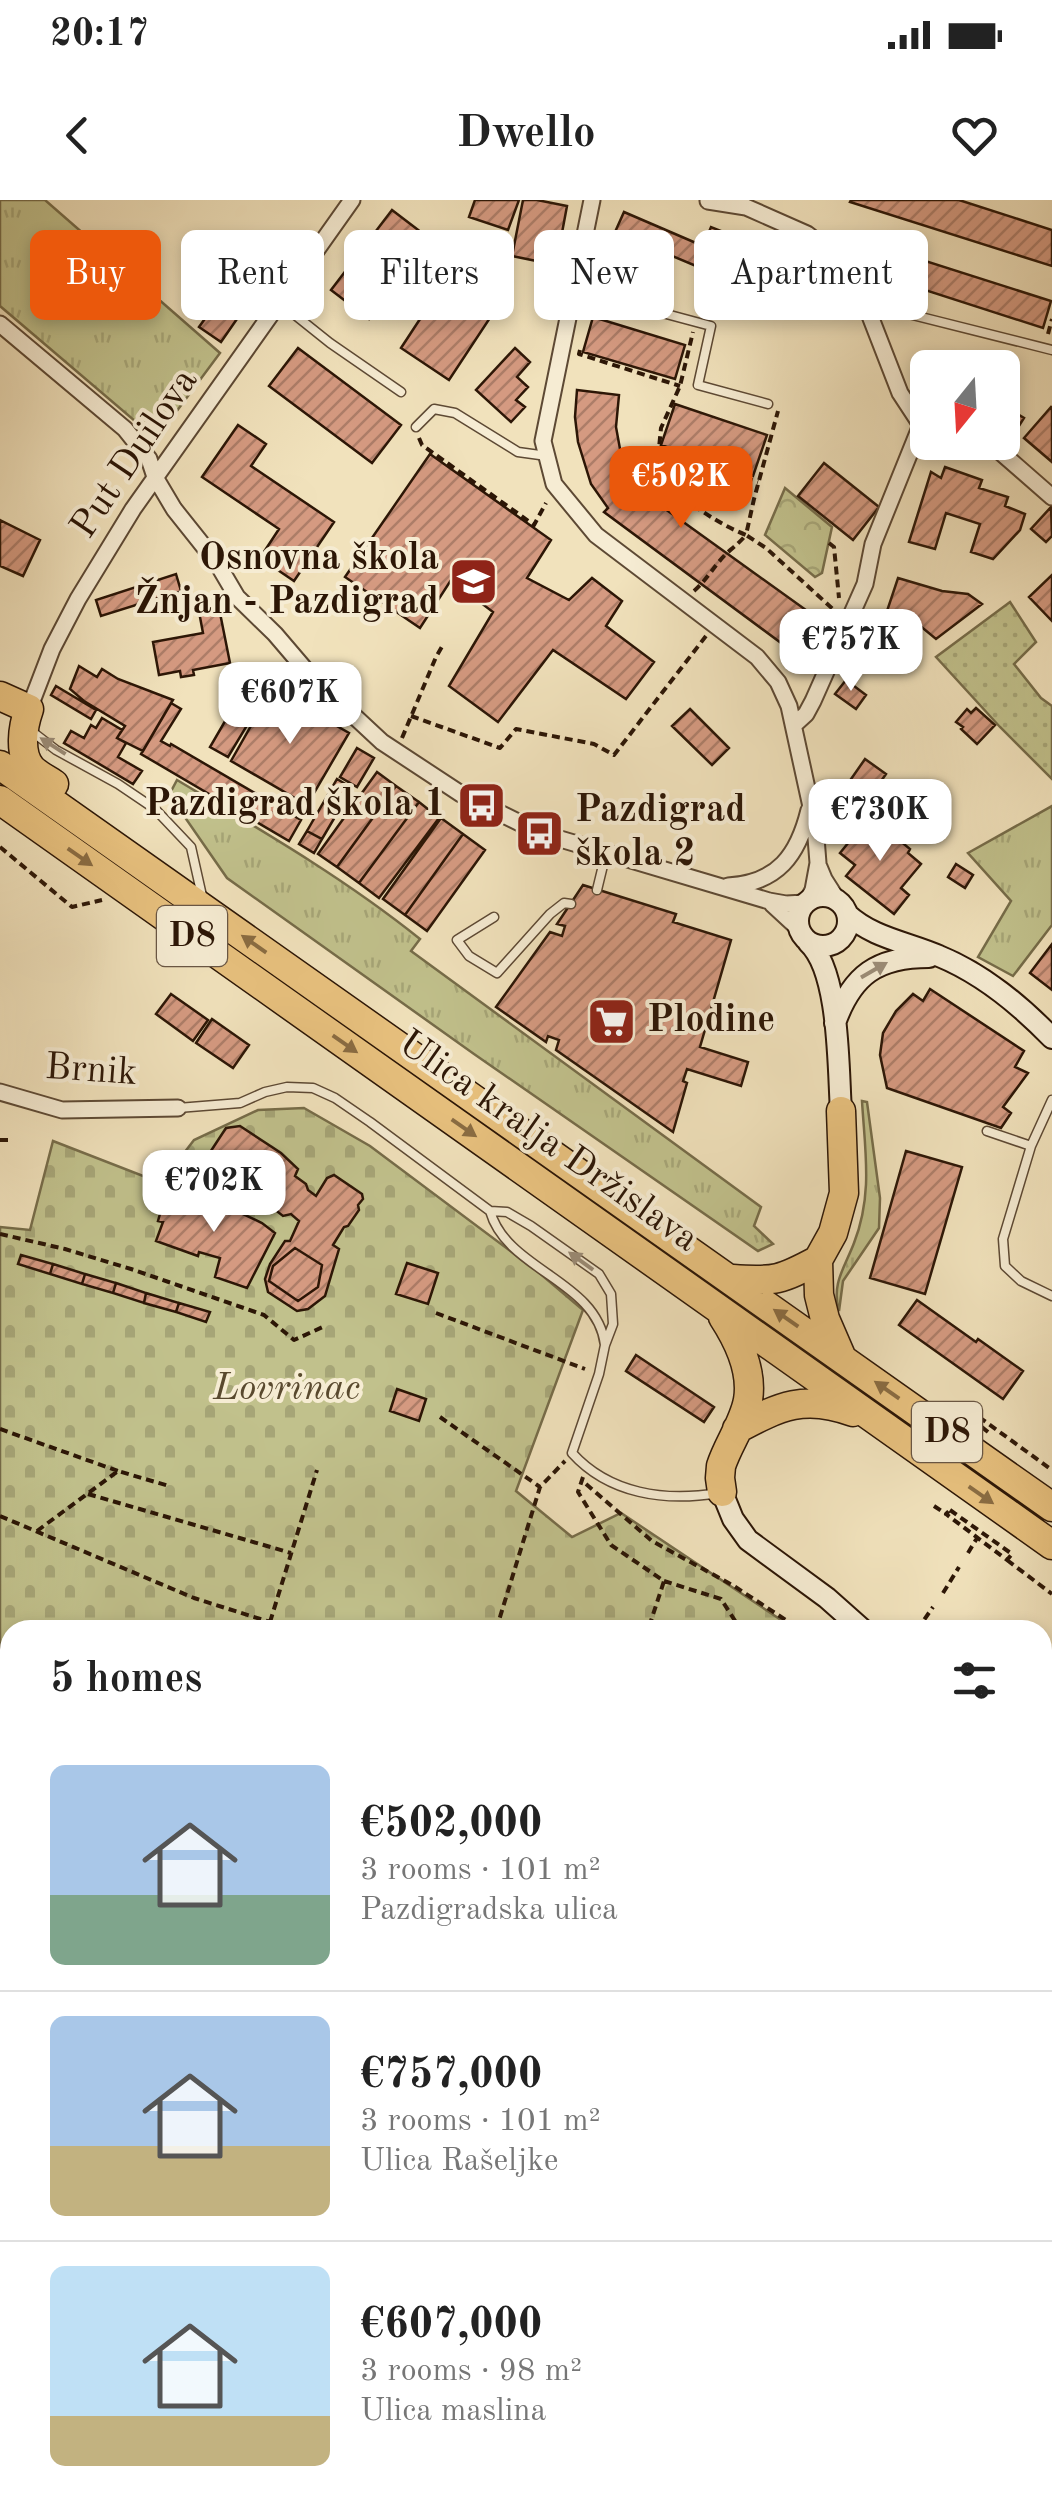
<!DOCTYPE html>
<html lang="en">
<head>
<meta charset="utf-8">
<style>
  :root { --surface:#fff; --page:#f2f2f2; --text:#222; --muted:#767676; --line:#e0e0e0; --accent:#ea580c }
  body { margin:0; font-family:"Old Standard TT",serif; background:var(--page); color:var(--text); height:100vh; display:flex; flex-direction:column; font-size:38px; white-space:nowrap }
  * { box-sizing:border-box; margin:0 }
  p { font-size:32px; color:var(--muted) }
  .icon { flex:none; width:55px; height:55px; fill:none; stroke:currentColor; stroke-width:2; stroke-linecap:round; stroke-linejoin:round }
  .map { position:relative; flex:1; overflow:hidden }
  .sheet { position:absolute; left:0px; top:1420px; width:1052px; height:892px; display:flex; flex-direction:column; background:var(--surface); border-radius:30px 30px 0 0; box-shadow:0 5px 15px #0003 }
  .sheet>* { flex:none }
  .top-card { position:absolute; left:30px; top:30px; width:992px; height:90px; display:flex; gap:20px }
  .needle { width:65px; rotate:198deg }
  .controls { position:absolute; left:910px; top:150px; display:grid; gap:20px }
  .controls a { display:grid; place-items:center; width:110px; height:110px; border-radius:15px; background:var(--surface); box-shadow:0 5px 15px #0003; font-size:50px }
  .price { position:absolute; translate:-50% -85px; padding:0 22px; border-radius:20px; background:#fff; color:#222; font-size:32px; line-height:65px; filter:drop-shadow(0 2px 5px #0008) }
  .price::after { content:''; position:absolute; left:50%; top:60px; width:30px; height:22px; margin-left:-15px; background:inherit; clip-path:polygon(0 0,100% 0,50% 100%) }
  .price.active { background:var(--accent); color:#fff }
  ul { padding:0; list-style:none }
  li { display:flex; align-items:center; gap:30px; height:250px; padding:0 50px }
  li+li { border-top:2px solid var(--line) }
  li span { display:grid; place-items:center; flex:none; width:280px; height:200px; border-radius:15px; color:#555 }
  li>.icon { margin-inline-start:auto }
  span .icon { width:120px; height:120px; fill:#fffc; stroke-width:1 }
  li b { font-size:42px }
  h2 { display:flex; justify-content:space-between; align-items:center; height:120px; padding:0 50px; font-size:42px }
  .tag { padding:0 35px; border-radius:15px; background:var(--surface); box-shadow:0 5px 15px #0003; font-size:35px; line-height:90px }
  .tag.active { background:var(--accent); color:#fff }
  .status { display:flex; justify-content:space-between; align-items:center; height:70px; padding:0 50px; background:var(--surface); direction:ltr }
  .status svg { height:28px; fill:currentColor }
  header { display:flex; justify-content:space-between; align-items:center; height:130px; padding:0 50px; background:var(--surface); font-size:45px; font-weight:600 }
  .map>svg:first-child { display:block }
</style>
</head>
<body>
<div class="status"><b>20:17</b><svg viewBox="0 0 49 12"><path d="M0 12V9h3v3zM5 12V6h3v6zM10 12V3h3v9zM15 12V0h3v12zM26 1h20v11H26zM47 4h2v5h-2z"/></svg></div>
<header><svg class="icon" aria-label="back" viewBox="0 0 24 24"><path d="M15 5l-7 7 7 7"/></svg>Dwello<svg class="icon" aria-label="heart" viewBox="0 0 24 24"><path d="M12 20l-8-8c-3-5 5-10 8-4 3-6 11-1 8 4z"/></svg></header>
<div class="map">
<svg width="1052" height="2311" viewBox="0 0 1052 2311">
  <defs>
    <pattern id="grass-tufts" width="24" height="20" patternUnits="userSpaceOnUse" patternTransform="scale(2.5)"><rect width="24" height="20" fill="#c1c18c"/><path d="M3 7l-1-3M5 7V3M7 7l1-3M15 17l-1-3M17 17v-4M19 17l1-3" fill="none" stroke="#a6a577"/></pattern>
    <pattern id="cemetery-stones" width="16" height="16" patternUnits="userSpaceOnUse" patternTransform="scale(2.5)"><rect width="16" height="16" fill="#c1c18c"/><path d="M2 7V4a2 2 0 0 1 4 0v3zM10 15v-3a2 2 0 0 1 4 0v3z" fill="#a6a577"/></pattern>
    <pattern id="park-crowns" width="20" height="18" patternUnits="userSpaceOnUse" patternTransform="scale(2.5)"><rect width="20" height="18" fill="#c1c18c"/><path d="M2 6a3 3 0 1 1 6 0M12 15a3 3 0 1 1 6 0" fill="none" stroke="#a6a577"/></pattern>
    <pattern id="garden-dots" width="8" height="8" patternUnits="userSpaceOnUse" patternTransform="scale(2.5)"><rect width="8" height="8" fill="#c1c18c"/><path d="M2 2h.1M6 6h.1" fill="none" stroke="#a6a577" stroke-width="1.8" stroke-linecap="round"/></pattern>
    <pattern id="building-hatch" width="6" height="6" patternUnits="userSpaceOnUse" patternTransform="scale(2.5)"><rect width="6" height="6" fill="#d59a81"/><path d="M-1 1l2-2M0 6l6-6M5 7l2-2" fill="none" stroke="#ad7d68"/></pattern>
  </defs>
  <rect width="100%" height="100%" fill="#f1e2bc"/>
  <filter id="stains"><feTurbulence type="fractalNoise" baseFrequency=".002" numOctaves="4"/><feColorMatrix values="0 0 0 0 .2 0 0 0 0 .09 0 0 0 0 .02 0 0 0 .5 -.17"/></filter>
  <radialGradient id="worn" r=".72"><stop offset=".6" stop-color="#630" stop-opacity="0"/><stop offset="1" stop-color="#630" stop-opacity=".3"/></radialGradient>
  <!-- grass -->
  <path fill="url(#grass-tufts)" stroke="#766c49" stroke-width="2.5" d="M0 0H45L220 153 156 239 0 106Z
    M177 580C261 630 344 678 420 739L411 751 761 1007 754 1026 773 1044 758 1051 474 854 227 678 182 613 167 599Z
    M1052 606V725L1013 776 978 757 1011 701 968 653Z
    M862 901 867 902 880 998 879 1028 843 1081 839 1111C831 1084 845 1067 854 1043 873 994 865 952 862 901Z"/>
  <!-- cemetery -->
  <path fill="url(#cemetery-stones)" stroke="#766c49" stroke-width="2.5" d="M304 908 370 946 537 1071 583 1110 516 1291 572 1337 621 1313 796 1430H10V2302L905 2303 900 2311H0V1027L30 1030 53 941 161 983 194 940 258 910Z"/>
  <!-- park -->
  <path fill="url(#park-crowns)" stroke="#766c49" stroke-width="2.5" d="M785 288 832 327 822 373 815 377 765 335Z"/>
  <!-- garden -->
  <path fill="url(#garden-dots)" stroke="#766c49" stroke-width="2.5" d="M1010 402 1036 442 1014 464 1041 498 1052 506V579L1000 527 936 457Z"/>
  <!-- building -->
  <path fill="url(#building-hatch)" stroke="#2c1606" stroke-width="2.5" d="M475 0H519L508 30 469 17Z
    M523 0H537L567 6 556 65 512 56Z
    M851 0H959L1052 30V66L850 2Z
    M392 10 430 39 369 119 331 90Z
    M624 12 703 46 711 27 736 37 720 76 615 32Z
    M872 44 1051 101 1043 128 863 70Z
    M462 55 511 86 449 180 401 148Z
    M793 57 824 93 801 113 770 77Z
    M227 88 248 103 221 142 199 127Z
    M593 117 685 145 675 179 583 152Z
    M298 148 401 225 372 263 269 186Z
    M515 148 530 162 517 177 528 187 516 200 525 207 511 222 476 190Z
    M577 190 619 195 616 227 620 249 628 270 635 280 629 283 824 423 800 457 604 312 608 308 591 284 578 242 575 217Z
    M675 204 767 235 753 276 661 245Z
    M1002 205 1024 218 1007 245 1002 242Z
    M1051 207 1052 208V262L1024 238Z
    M238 225 266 244 251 266 334 322 294 381 260 358 279 329 202 277Z
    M430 254 551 340 527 378 569 400 592 378 622 401 606 426 654 462 626 499 553 450 498 522 449 486 493 412 451 380 420 428 345 377Z
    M824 263 879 307 853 340 798 296Z
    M945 267 982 280 979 288 1008 297 1005 306 1025 314 1020 330 993 359 971 352 980 324 946 313 935 349 909 342 931 272 941 278Z
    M1051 307 1052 336 1046 342 1031 329Z
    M0 320 40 340 23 376 0 366Z
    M176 374 181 391 101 416 96 400Z
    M1052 375V421L1029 397Z
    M898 378 942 391 968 394 982 404 936 439 913 420 886 414Z
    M217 398 230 463 193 470 194 475 181 477 180 471 159 475 153 442 203 433 197 401Z
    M79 466 97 477 102 469 118 479 173 500 143 551 117 538 125 526 84 501 70 489Z
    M846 480 866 495 856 509 835 494Z
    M56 486 96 510 91 519 51 495Z
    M272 489 349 533 307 605 231 561Z
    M242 492 261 502 228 557 210 547Z
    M171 503 181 509 161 541 170 546 171 544 301 620 289 641 141 554Z
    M976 508 995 525 977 544 961 529 963 527 956 522 967 509 971 513Z
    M690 509 729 548 712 565 672 526Z
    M102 518 122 530 117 538 126 543 118 557 142 571 133 584 64 543 71 531 84 538 91 525 96 528Z
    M357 548 374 558 357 587 340 577Z
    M865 559 886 574 870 597 849 582Z
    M377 572 396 586 337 667 318 654Z
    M337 579 352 588 322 639 307 631Z
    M396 586 419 602 359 683 337 667Z
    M419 602 439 618 379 698 359 683Z
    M898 608 926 624 918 637 890 621Z
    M870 616 910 649 908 653 921 664 901 688 909 695 894 714 846 676 855 665 840 653Z
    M441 618 463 634 405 715 383 699Z
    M307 631 322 639 314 653 299 644Z
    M463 634 485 650 427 731 405 715Z
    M956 664 973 675 965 688 948 677Z
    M583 685 676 714 673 722 731 740 700 847 748 862 741 886 687 869 683 881 687 883 673 932 556 850 559 840 548 836 546 842 496 807 550 732 562 736 565 726 557 724Z
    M1052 744V790L1030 773Z
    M930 789 1024 851 1015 867 1028 873 1003 907 1011 913 1001 928 887 888 880 855 883 833 896 811 913 794 923 801Z
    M171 794 208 820 193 841 156 814Z
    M212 819 249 845 233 868 196 843Z
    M240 926 281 953 298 969 295 976 306 984 308 990 316 996 327 978 334 975 362 994 363 999 358 1005 359 1010 348 1026 344 1027 333 1045 339 1049 325 1096 308 1109 297 1111 268 1092 265 1079 270 1064 285 1041H290L299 1021 291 1014 283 1016 255 994 243 1009 231 1004 212 991 198 977 201 966 226 928Z
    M906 951 962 967 925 1094 870 1078Z
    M161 988 228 1007 262 1023 275 1033 247 1088 215 1077 220 1058 199 1052 198 1056 156 1041 163 1022 158 1021 163 1003 156 1001Z
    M295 1048 322 1065 318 1087 298 1101 269 1081 273 1066Z
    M21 1055 53 1064 50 1074 18 1064Z
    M407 1063 438 1073 428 1104 396 1094Z
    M53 1064 85 1074 82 1084 50 1074Z
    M85 1074 116 1083 113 1093 82 1084Z
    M116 1083 146 1093 144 1103 113 1093Z
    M146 1093 179 1103 176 1112 144 1103Z
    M917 1100 976 1142 978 1139 1023 1171 1003 1199 899 1125Z
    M179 1103 210 1112 206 1122 176 1112Z
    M636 1155 714 1207 704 1222 626 1171Z
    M397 1189 426 1199 419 1221 390 1211Z
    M608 2302H701L700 2311H621Z"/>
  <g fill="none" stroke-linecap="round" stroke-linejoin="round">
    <defs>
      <path id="lane" d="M573 89 711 126 698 185 768 204
        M280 103 330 143 401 192
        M865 103 1052 150
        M416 227 434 209 455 213 518 252 547 256
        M30 530 56 550 118 584 155 609 191 647 202 696
        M597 690 606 653
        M494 717 457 740 469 756 497 773 550 714 564 703 571 704
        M178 908 240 903 265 892 287 887 313 888 335 898 370 922 490 1011
        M987 931 1031 946 1003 1039 1005 1066 1021 1081 1052 1096
        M1031 946 1052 900
        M605 1145C597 1080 507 1071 490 1011L507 1012 531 1026 599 1074 611 1094 613 1124 605 1145 599 1174 572 1253C609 1294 665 1302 718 1293"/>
      <path id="street" d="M592 0 543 241 554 284 596 335 757 457 778 482 789 506 815 625 818 663 813 690 807 701
        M708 1 746 7 807 34 841 60 865 103 900 193 921 225
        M0 124 125 229 149 259 155 277 174 309 217 363 237 397 275 434 310 475 382 542 461 594 540 633 769 701 786 704 805 703
        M989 242 1052 297
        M29 509 52 449 78 399 133 309 352 0
        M794 525 806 514 813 501 865 384 873 344 921 225
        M819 667 824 679 838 701
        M728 686C778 683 798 655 809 610
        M772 704 798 728
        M0 892 62 910 178 908"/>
      <path id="secondary" d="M798 721a25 25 0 1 1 50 0a25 25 0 1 1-50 0Z
        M847 714C873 738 907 742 939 756 983 774 1019 804 1052 838
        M808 742C840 771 838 868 841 911
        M835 823C852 775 877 757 929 757
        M722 1292 733 1319 748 1340 827 1398 863 1430
        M1042 1802 1052 1803
        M1042 2206 1052 2165
        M1006 2311 1010 2302"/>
      <path id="highway" d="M0 496 29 509C23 526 18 554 32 569 38 575 47 579 54 584
        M0 565 1052 1307
        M0 600 1052 1345
        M841 911 844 993 833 1033 818 1060 819 1095 825 1119 841 1156
        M733 1079C775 1082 781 1080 818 1060
        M737 1229C780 1206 805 1194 853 1212
        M722 1292 720 1278 721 1266C728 1244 744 1223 748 1200 753 1170 738 1140 723 1117"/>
    </defs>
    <!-- lane casing -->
    <use href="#lane" stroke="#5d4934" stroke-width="11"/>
    <!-- street casing -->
    <use href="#street" stroke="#5d4934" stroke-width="19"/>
    <!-- secondary casing -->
    <use href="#secondary" stroke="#2c1606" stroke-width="24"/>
    <!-- highway casing -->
    <use href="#highway" stroke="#2c1606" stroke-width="31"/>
    <!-- path -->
    <path stroke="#2c1606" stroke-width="4" stroke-dasharray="8 5" stroke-linecap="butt" d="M1048 134 1052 119
      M580 150 579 154 680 186
      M419 238 422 245 534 325 546 303
      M659 248 758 282
      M652 274C682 297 711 321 746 335L754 299 778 211
      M638 290 652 274 659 248 661 228 680 186 693 132
      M829 343 834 347 839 398
      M694 391C707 380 715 364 728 352 735 346 740 342 746 335L766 348 835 411
      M411 516 500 548 516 529 594 544 614 555 706 436
      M402 538 436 457 443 445
      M0 647 72 707 102 700
      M0 940H10
      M0 1034 65 1049 131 1069 264 1115 294 1140 325 1126
      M436 1113 585 1169
      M977 1216 978 1224 988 1232
      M440 1217 540 1287
      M979 1217 1052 1270
      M0 1229 118 1271
      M583 1277 578 1292 611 1345 664 1381 648 1430
      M586 1284 652 1341 734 1386 801 1430
      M88 1294 291 1353
      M934 1306 946 1314
      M950 1310 1012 1354 1007 1360 946 1314Z
      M0 1316 194 1398 295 1430
      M37 1331 118 1271 169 1286
      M968 1353 977 1338
      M1007 1360 1052 1394
      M664 1381 721 1399 741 1430
      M943 1393 959 1367
      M270 1422 317 1270
      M496 1430 540 1287 565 1261
      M917 1430 933 1407
      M0 1564 10 1568
      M0 1708 10 1711
      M0 1843 10 1846
      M0 2031 10 2034
      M0 2141 10 2144
      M0 2302 10 2272
      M355 2302 360 2311
      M235 2311 243 2302"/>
    <!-- lane -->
    <use href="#lane" stroke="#f6ecd3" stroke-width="8"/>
    <!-- street -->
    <use href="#street" stroke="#f6ecd3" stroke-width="15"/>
    <!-- secondary -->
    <use href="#secondary" stroke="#f6ecd3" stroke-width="20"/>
    <!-- highway -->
    <use href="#highway" stroke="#e8c17e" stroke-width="28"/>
  </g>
  <!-- one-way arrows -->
  <defs><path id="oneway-solid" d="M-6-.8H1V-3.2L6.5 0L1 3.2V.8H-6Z" transform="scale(2.5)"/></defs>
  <g fill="#9b8c77">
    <use href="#oneway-solid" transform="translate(53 546) rotate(-147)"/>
    <use href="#oneway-solid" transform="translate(874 770) rotate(-30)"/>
    <use href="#oneway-solid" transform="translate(581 1061) rotate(-144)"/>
  </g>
  <g fill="#8a6c42">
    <use href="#oneway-solid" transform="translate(80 657) rotate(35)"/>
    <use href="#oneway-solid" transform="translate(254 744) rotate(-145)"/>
    <use href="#oneway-solid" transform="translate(345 844) rotate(35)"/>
    <use href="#oneway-solid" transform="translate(464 928) rotate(35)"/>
    <use href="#oneway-solid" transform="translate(786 1118) rotate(-145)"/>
    <use href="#oneway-solid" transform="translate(887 1190) rotate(-145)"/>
    <use href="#oneway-solid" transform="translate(981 1295) rotate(35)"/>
  </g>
  <!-- icons -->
  <defs>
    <symbol id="school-square" viewBox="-11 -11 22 22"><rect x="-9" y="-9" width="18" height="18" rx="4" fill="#8f2418" stroke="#f6ecd3"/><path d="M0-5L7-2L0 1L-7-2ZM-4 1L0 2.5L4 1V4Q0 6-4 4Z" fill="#fff"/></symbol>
    <symbol id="bus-square" viewBox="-11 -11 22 22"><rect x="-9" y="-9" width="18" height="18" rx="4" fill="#8f2418" stroke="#f6ecd3"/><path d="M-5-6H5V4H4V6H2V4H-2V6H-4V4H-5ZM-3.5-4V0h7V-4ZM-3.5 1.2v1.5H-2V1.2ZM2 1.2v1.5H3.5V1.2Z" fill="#fff"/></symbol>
    <symbol id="supermarket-square" viewBox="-11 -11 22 22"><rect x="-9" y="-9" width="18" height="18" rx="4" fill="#8f2418" stroke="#f6ecd3"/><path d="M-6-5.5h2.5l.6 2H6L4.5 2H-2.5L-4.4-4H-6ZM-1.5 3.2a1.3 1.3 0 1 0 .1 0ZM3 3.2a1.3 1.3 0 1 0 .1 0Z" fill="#fff"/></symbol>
  </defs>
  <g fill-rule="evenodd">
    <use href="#school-square" x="446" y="354" width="55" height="55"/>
    <use href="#bus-square" x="454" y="578" width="55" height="55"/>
    <use href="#bus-square" x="512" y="606" width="55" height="55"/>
    <use href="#supermarket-square" x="584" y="794" width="55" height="55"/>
  </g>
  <g text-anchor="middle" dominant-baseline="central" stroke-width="8" stroke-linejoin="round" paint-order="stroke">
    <!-- shield labels -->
    <g fill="#f6ecd3" stroke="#695644" stroke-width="2.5">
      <rect x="157" y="706" width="70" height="60" rx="8"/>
      <rect x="912" y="1202" width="70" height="60" rx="8"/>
    </g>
    <g font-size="35" font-weight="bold" fill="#2c1606">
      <text x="192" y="736">D8</text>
      <text x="947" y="1232">D8</text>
    </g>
    <!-- street labels -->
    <g font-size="38" fill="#2c1606" stroke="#f6ecd3">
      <text transform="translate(135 254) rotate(-56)">Put Duilova</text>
      <text transform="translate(91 871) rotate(4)">Brnik</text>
      <text transform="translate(548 942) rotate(35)">Ulica kralja Držislava</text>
    </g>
    <!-- poi labels -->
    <g font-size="38" font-weight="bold" fill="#2c1606" stroke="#f6ecd3" text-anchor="end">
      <text x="439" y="359">Osnovna škola<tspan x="439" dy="44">Žnjan - Pazdigrad</tspan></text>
      <text x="446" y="605">Pazdigrad škola 1</text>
      <text x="575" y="611" text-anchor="start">Pazdigrad<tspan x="575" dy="44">škola 2</tspan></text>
      <text x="647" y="821" text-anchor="start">Plodine</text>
    </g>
    <!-- park labels -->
    <g font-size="38" font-style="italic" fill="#59492e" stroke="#f6ecd3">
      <text x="287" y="1189">Lovrinac</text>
    </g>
  </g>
  <rect width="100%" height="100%" filter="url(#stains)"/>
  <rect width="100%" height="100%" fill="url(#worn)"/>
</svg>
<div class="controls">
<a><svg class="needle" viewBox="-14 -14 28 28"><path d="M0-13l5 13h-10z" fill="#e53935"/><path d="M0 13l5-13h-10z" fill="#767676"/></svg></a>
</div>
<b class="price active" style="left:681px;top:331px">€502K</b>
<b class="price" style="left:851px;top:494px">€757K</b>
<b class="price" style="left:290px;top:547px">€607K</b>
<b class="price" style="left:880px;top:664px">€730K</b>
<b class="price" style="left:214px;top:1035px">€702K</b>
<div class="top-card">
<a class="tag active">Buy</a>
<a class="tag">Rent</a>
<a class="tag">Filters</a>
<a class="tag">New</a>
<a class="tag">Apartment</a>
</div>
<section class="sheet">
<h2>5 homes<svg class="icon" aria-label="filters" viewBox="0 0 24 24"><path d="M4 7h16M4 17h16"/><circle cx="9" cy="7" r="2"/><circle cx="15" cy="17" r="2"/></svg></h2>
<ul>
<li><span style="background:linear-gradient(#a9c7e8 65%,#7fa58c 0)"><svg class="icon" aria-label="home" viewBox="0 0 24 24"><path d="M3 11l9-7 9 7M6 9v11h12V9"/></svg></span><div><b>€502,000</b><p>3 rooms · 101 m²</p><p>Pazdigradska ulica</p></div></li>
<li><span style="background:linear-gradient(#a9c7e8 65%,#c2b280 0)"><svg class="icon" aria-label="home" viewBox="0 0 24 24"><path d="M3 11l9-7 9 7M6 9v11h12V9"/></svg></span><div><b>€757,000</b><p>3 rooms · 101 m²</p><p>Ulica Rašeljke</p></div></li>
<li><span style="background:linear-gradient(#bfe0f5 75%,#c2b280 0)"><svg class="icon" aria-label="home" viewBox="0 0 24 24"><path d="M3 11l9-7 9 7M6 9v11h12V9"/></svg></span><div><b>€607,000</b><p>3 rooms · 98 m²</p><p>Ulica maslina</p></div></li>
</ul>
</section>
</div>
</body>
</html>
